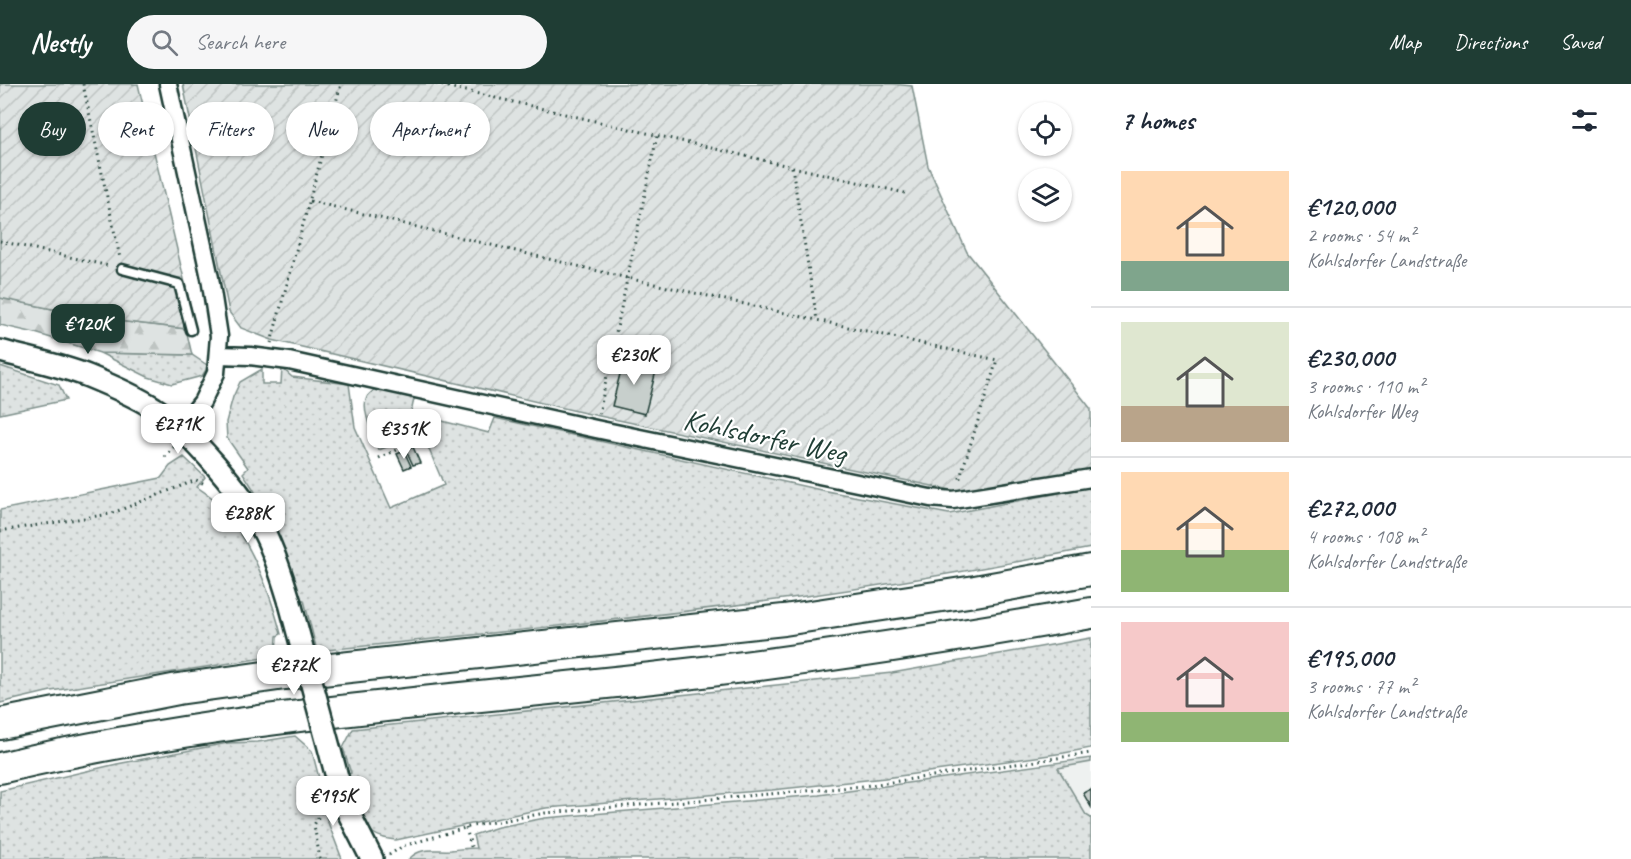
<!DOCTYPE html>
<html lang="en">
<head>
<meta charset="utf-8">
<style>
  :root { --surface:#fff; --page:#f6f6f7; --text:#1f2937; --muted:#747a83; --line:#e0e1e3; --accent:#1f3d34 }
  body { margin:0; font-family:Caveat,sans-serif; background:var(--page); color:var(--text); height:100vh; display:flex; flex-direction:column; font-size:22px; white-space:nowrap }
  * { box-sizing:border-box; margin:0 }
  p { font-size:20px; color:var(--muted) }
  .icon { flex:none; width:33px; height:33px; fill:none; stroke:currentColor; stroke-width:2; stroke-linecap:round; stroke-linejoin:round }
  .map { position:relative; flex:1; overflow:hidden }
  .drawer { display:flex; flex-direction:column; background:var(--surface); width:540px }
  .drawer>* { flex:none }
  .guide { position:absolute; left:18px; top:18px; width:570px; height:54px; display:flex; gap:12px }
  .tools { position:absolute; left:1018px; top:18px; display:grid; gap:12px }
  .tools a { display:grid; place-items:center; width:54px; height:54px; border-radius:50%; background:var(--surface); box-shadow:0 2px 4px #0004; font-size:30px }
  .price { position:absolute; translate:-50% -51px; padding:0 14px; border-radius:12px; background:#fff; color:#222; font-size:20px; line-height:39px; filter:drop-shadow(0 2px 3px #0008) }
  .price::after { content:''; position:absolute; left:50%; top:36px; width:18px; height:14px; margin-left:-9px; background:inherit; clip-path:polygon(0 0,100% 0,50% 100%) }
  .price.current { background:var(--accent); color:#fff }
  ul { padding:0; list-style:none }
  li { display:flex; align-items:center; gap:18px; height:150px; padding:0 30px }
  li+li { border-top:2px solid var(--line) }
  li span { display:grid; place-items:center; flex:none; width:168px; height:120px; border-radius:0px; color:#555 }
  li>.icon { margin-inline-start:auto }
  span .icon { width:72px; height:72px; fill:#fffc; stroke-width:1 }
  li b { font-size:26px }
  h2 { display:flex; justify-content:space-between; align-items:center; height:72px; padding:0 30px; font-size:26px }
  .tag { padding:0 21px; border-radius:27px; background:var(--surface); box-shadow:0 2px 4px #0004; font-size:21px; line-height:54px }
  .tag.current { background:var(--accent); color:#fff }
  header { display:flex; align-items:center; gap:36px; box-sizing:border-box; height:84px; padding:0 30px; background:var(--accent); color:#fff }
  header strong { font-size:28px }
  nav { display:flex; gap:33px; margin-inline-start:auto; font-size:21px }
  .search { width:420px; height:54px; background:var(--page); display:flex; align-items:center; gap:15px; box-sizing:border-box; padding:0 21px; border-radius:33px; color:var(--muted); font-size:22px }
  main { display:flex; flex:1; min-height:0 }
  .map>svg:first-child { display:block }
</style>
</head>
<body>
<header>
<strong>Nestly</strong>
<div class="search"><svg class="icon" aria-label="search" viewBox="0 0 24 24"><circle cx="10" cy="10" r="6"/><path d="M15 15l6 6"/></svg>Search here</div>
<nav><a>Map</a><a>Directions</a><a>Saved</a></nav>
</header>
<main>
<div class="map">
<svg width="1091" height="775" viewBox="0 0 1091 775">
  <defs>
    <pattern id="grass-dots" width="8" height="8" patternUnits="userSpaceOnUse" patternTransform="scale(1.5)"><rect width="8" height="8" fill="#dee3e2"/><path d="M2 2h.1M6 6h.1" fill="none" stroke="#bec4c2" stroke-width="1.8" stroke-linecap="round"/></pattern>
    <pattern id="forest-firs" width="22" height="20" patternUnits="userSpaceOnUse" patternTransform="scale(1.5)"><rect width="22" height="20" fill="#dee3e2"/><path d="M5 1l3.5 6h-7zM16 11l3.5 6h-7z" fill="#bec4c2"/></pattern>
    <pattern id="garden-furrows" width="10" height="10" patternUnits="userSpaceOnUse" patternTransform="scale(1.5)"><rect width="10" height="10" fill="#dee3e2"/><path d="M-1 1l2-2M0 10L10 0M9 11l2-2" fill="none" stroke="#bec4c2"/></pattern>
  </defs>
  <rect width="100%" height="100%" fill="#fff"/>
  <filter id="ink" filterUnits="userSpaceOnUse"><feTurbulence type="fractalNoise" baseFrequency=".0167" numOctaves="2"/><feDisplacementMap in="SourceGraphic" scale="12" xChannelSelector="R" yChannelSelector="G"/><feConvolveMatrix kernelMatrix="1 2 1 2 8 2 1 2 1" color-interpolation-filters="sRGB"/></filter>
  <g filter="url(#ink)">
    <!-- built -->
    <path fill="#eef1f0" d="M1091 678V734L1086 732 1057 684Z"/>
    <!-- grass -->
    <path fill="url(#grass-dots)" stroke="#7e908b" stroke-width="1.5" d="M100 269 192 271 207 281 206 286 202 292 172 300 148 293Z
      M0 282 59 301 66 316 0 330Z
      M282 284 292 293 349 300 355 343 391 424 444 401 422 349 379 366C375 354 360 326 367 313 369 310 372 308 374 306H386L414 315 411 329 489 349 495 334 821 406 949 430 1091 403V464C991 483 891 501 791 514 633 535 475 551 317 567L304 516H300C285 471 270 428 243 389L248 384 227 354 226 338 233 313 240 298 262 285V300H281Z
      M184 373 205 393 197 403C204 408 213 413 219 420 251 457 269 504 281 550L277 552 276 572 51 607 0 619V426L161 394 170 382Z
      M1091 554V664L1064 669 885 694 772 706 546 724 396 756C388 755 380 754 373 749 359 740 350 707 345 692L351 689 343 664 353 645 892 589Z
      M295 652 312 667 320 698 326 733 342 775H0V707L117 680 228 659 258 658Z
      M1091 674V678L1058 684 1086 731 1091 734V775H409C421 762 435 767 451 766 459 765 467 764 476 764L473 751 498 743 545 734 819 711Z"/>
    <!-- forest -->
    <path fill="url(#forest-firs)" stroke="#7e908b" stroke-width="1.5" d="M0 214 100 235 186 245 192 271 100 269 35 249 0 241Z"/>
    <!-- garden -->
    <path fill="url(#garden-furrows)" stroke="#7e908b" stroke-width="1.5" d="M0 0H138L196 246 100 235 0 214Z
      M183 0H893L912 2 928 82 967 168 1091 325V389L956 407 585 329 272 256 241 244 229 228Z"/>
    <!-- building -->
    <path fill="#c7cfcc" stroke="#1f3d34" stroke-width="1.5" d="M624 274 657 283 645 330 612 322Z
      M413 363 420 379 413 381 406 366Z
      M404 367 411 382 404 385 397 370Z
      M1091 705V723L1083 709Z"/>
    <g fill="none" stroke-linecap="round" stroke-linejoin="round">
      <defs>
        <path id="service" d="M122 185 179 200 191 246"/>
        <path id="minor" d="M168 0 210 194 219 252 216 289 202 318 180 345
          M219 271 250 272 289 277 596 345 930 414 953 416 1091 394"/>
        <path id="tertiary" d="M0 267C29 275 60 281 88 292 110 301 134 311 154 324 190 346 246 413 265 450 276 472 283 496 290 519
          M337 693 344 720 372 775"/>
        <path id="motorway" d="M0 640 178 605 285 590 784 536 975 507 1091 486
          M0 684C220 631 445 618 669 592 811 576 951 554 1091 529"/>
      </defs>
      <!-- service casing -->
      <use href="#service" stroke="#1f3d34" stroke-width="13"/>
      <!-- minor casing -->
      <use href="#minor" stroke="#1f3d34" stroke-width="21"/>
      <!-- tertiary casing -->
      <use href="#tertiary" stroke="#1f3d34" stroke-width="26"/>
      <!-- motorway casing -->
      <use href="#motorway" stroke="#1f3d34" stroke-width="34"/>
      <!-- path -->
      <path stroke="#1f3d34" stroke-width="3" stroke-dasharray="1.5 4.5" stroke-linecap="butt" d="M83 0 120 174
        M436 0 909 110
        M792 83 817 236
        M310 117 627 194 997 276 959 397
        M0 157 109 182
        M271 259 341 0
        M599 330 657 52
        M165 373 174 363
        M379 374 408 361 410 364
        M0 447 110 430 196 396 205 400
        M466 744 472 766
        M389 771 403 762 472 742 545 729 864 702 1091 669
        M320 775 314 741 321 728 327 726"/>
      <!-- service -->
      <use href="#service" stroke="#fff" stroke-width="8"/>
      <!-- minor -->
      <use href="#minor" stroke="#fff" stroke-width="16"/>
      <!-- tertiary -->
      <use href="#tertiary" stroke="#fff" stroke-width="21"/>
      <!-- motorway -->
      <use href="#motorway" stroke="#fff" stroke-width="30"/>
      <defs>
        <path id="tertiary-bridge" d="M290 519 337 693"/>
      </defs>
      <!-- tertiary-bridge casing -->
      <use href="#tertiary-bridge" stroke="#1f3d34" stroke-width="26" stroke-linecap="butt"/>
      <!-- tertiary-bridge -->
      <use href="#tertiary-bridge" stroke="#fff" stroke-width="21"/>
    </g>
  </g>
  <g text-anchor="middle" dominant-baseline="central" stroke-width="4.5" stroke-linejoin="round" paint-order="stroke">
    <!-- street labels -->
    <g font-size="30" fill="#1f3d34" stroke="#fff">
      <text transform="translate(765 352) rotate(12)">Kohlsdorfer Weg</text>
    </g>
  </g>
</svg>
<div class="tools">
<a><svg class="icon" aria-label="locate" viewBox="0 0 24 24"><circle cx="12" cy="12" r="6"/><path d="M12 2v4M12 18v4M2 12h4M18 12h4"/></svg></a>
<a><svg class="icon" aria-label="layers" viewBox="0 0 24 24"><path d="M12 4l9 5-9 5-9-5zM3 14l9 5 9-5"/></svg></a>
</div>
<b class="price current" style="left:88px;top:271px">€120K</b>
<b class="price" style="left:634px;top:302px">€230K</b>
<b class="price" style="left:178px;top:371px">€271K</b>
<b class="price" style="left:404px;top:376px">€351K</b>
<b class="price" style="left:248px;top:460px">€288K</b>
<b class="price" style="left:294px;top:612px">€272K</b>
<b class="price" style="left:333px;top:743px">€195K</b>
<div class="guide">
<a class="tag current">Buy</a>
<a class="tag">Rent</a>
<a class="tag">Filters</a>
<a class="tag">New</a>
<a class="tag">Apartment</a>
</div>
</div>
<section class="drawer">
<h2>7 homes<svg class="icon" aria-label="filters" viewBox="0 0 24 24"><path d="M4 7h16M4 17h16"/><circle cx="9" cy="7" r="2"/><circle cx="15" cy="17" r="2"/></svg></h2>
<ul>
<li><span style="background:linear-gradient(#ffd9b3 75%,#7fa58c 0)"><svg class="icon" aria-label="home" viewBox="0 0 24 24"><path d="M3 11l9-7 9 7M6 9v11h12V9"/></svg></span><div><b>€120,000</b><p>2 rooms · 54 m²</p><p>Kohlsdorfer Landstraße</p></div></li>
<li><span style="background:linear-gradient(#dfe7d0 70%,#b9a48a 0)"><svg class="icon" aria-label="home" viewBox="0 0 24 24"><path d="M3 11l9-7 9 7M6 9v11h12V9"/></svg></span><div><b>€230,000</b><p>3 rooms · 110 m²</p><p>Kohlsdorfer Weg</p></div></li>
<li><span style="background:linear-gradient(#ffd9b3 65%,#8fb573 0)"><svg class="icon" aria-label="home" viewBox="0 0 24 24"><path d="M3 11l9-7 9 7M6 9v11h12V9"/></svg></span><div><b>€272,000</b><p>4 rooms · 108 m²</p><p>Kohlsdorfer Landstraße</p></div></li>
<li><span style="background:linear-gradient(#f6c9c9 75%,#8fb573 0)"><svg class="icon" aria-label="home" viewBox="0 0 24 24"><path d="M3 11l9-7 9 7M6 9v11h12V9"/></svg></span><div><b>€195,000</b><p>3 rooms · 77 m²</p><p>Kohlsdorfer Landstraße</p></div></li>
</ul>
</section>
</main>
</body>
</html>
